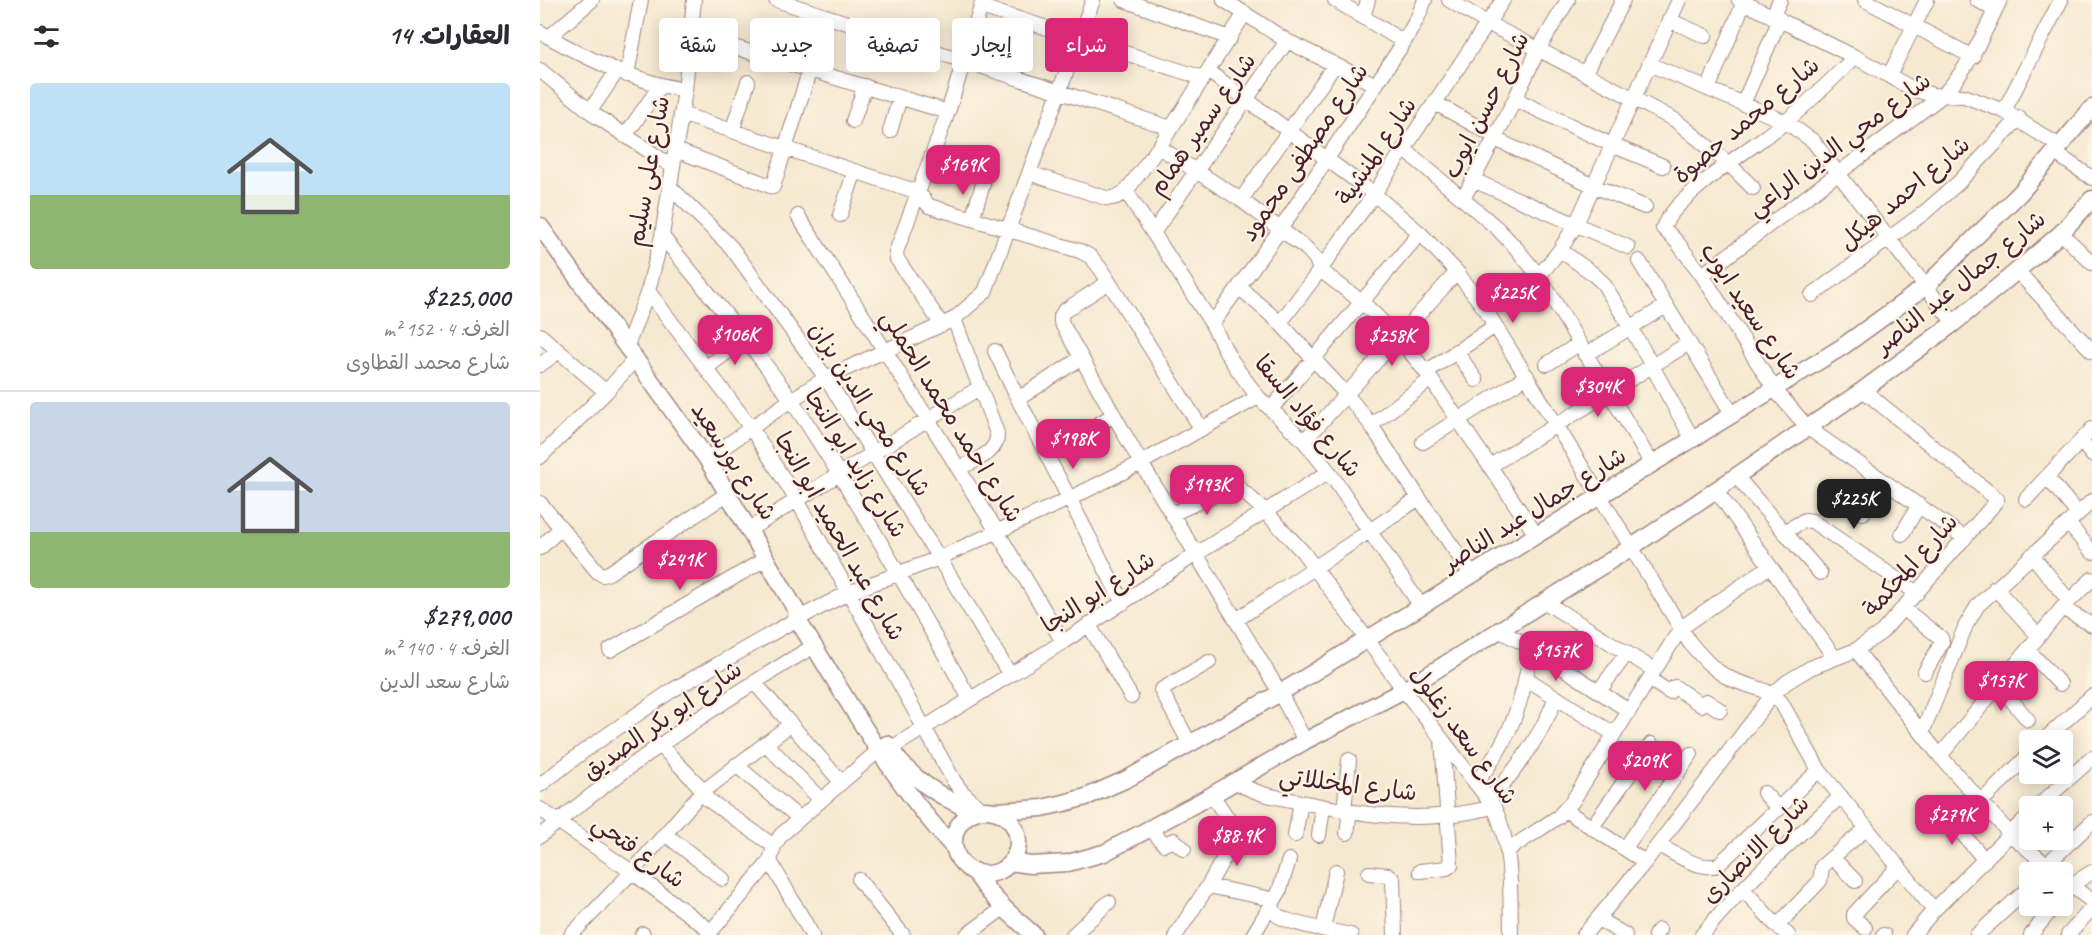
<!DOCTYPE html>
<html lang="ar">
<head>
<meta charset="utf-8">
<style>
  :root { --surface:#fff; --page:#f7f7f7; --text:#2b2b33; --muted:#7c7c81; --line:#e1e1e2; --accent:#db2777 }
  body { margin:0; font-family:Caveat,"Playpen Sans Arabic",sans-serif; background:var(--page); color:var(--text); direction:rtl; height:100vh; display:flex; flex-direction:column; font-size:22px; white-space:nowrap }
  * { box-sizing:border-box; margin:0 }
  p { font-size:20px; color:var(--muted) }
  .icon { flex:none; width:33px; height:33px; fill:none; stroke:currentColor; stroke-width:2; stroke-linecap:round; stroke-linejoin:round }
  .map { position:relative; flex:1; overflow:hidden; direction:ltr }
  .sheet { display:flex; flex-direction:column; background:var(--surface); width:540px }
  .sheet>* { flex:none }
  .hud { position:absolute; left:18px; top:18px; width:570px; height:54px; direction:rtl; display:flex; gap:12px }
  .controls { position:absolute; left:1479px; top:730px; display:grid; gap:12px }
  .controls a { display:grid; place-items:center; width:54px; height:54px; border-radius:6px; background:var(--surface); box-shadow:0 3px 15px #0003; font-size:30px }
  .price { position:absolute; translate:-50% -51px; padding:0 14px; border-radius:12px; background:var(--accent); color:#fff; font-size:20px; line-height:39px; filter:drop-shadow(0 2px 3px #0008) }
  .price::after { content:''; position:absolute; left:50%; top:36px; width:18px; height:14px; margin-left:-9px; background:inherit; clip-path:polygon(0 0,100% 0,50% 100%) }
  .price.current { background:#222; color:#fff }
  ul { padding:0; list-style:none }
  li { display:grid; align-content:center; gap:12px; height:318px; padding:0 30px }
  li+li { border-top:2px solid var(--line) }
  li span { display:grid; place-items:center; height:186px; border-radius:6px; color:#555 }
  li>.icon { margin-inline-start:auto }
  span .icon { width:108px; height:108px; fill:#fffc; stroke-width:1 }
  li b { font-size:26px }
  h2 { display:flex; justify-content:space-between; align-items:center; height:72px; padding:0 30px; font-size:26px }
  .tag { padding:0 21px; border-radius:6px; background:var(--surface); box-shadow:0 3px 15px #0003; font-size:21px; line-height:54px }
  .tag.current { background:var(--accent); color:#fff }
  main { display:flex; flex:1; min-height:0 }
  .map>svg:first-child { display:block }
</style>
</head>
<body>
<main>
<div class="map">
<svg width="1552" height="935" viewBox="0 0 1552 935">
  <rect width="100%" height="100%" fill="#fcf5e5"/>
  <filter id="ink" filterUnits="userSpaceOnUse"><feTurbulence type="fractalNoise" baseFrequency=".0167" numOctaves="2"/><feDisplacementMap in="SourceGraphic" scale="12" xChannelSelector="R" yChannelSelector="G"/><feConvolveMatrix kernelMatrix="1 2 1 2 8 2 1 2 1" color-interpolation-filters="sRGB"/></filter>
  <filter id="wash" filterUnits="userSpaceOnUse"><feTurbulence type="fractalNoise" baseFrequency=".008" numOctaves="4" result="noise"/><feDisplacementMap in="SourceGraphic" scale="24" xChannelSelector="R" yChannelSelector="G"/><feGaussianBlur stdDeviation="1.35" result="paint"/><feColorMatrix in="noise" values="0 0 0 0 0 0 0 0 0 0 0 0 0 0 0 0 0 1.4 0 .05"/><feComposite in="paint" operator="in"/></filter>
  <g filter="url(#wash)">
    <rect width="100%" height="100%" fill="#f6e9d1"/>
  </g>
  <g filter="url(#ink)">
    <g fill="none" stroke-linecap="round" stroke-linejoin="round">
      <defs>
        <path id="minor" d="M236 0 631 128
          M584 0 690 38
          M684 0 747 41 836 85
          M795 0 864 42
          M909 0 947 23 1135 120 1189 164 1213 188
          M1199 0 1315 57 1375 90 1393 95 1424 96 1464 111 1521 147
          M1325 0 1433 57
          M1437 0 1455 9
          M441 7 663 78
          M1233 15 1240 0
          M823 17 828 0
          M1129 20 1165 36
          M0 32C46 58 92 81 145 90
          M151 34 408 112
          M9 37 52 0
          M1315 57C1292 79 1269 103 1244 123 1216 145 1133 197 1123 228L1137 242 1162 275 1235 390 1268 428 1425 538
          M1109 64 1246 122 1273 141 1414 323
          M0 70 56 116 133 167
          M668 71 834 194 880 233 917 272 945 309 1150 643C1162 657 1173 670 1189 678 1209 688 1225 686 1241 702L1279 770 1394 910
          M1045 74 1083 0
          M87 75 101 0
          M1349 76 1387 0
          M1168 89 1204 2
          M975 99 1072 145 1123 166
          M895 103 956 137
          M1203 104 1240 19
          M50 111 77 71
          M1464 111 1521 0
          M141 114 378 192 389 206 540 251 551 257 560 268 661 428
          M313 121 325 86
          M192 131 208 82
          M350 131 360 97
          M85 136 120 86
          M955 139 1054 186 1105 207
          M619 147 701 200 767 249 776 259 780 270 822 302 858 337 886 372 997 536
          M864 149 957 228 976 248 999 276 1112 464
          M136 150 233 187 270 69
          M1515 153 1552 178
          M489 173 566 198C575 199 579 196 586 191L619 147 705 13
          M933 180 1088 247
          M129 186 191 247 286 378 399 558 470 675
          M586 191 672 324 688 355 700 373 718 397 764 441 789 472 881 606
          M923 199 975 99 998 50 1028 0
          M701 200 794 66
          M300 215 315 171
          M258 216C350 356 438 498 523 642
          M432 219 443 184
          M613 233 747 41
          M1521 233 1552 263
          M122 236C166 291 212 344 252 401 317 497 373 599 430 699
          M1020 250 1052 273 1063 283 1091 328 1153 440
          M1099 261 1193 415
          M1477 271 1552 351
          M1162 275 1402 96C1429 68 1443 35 1460 0
          M999 276 1020 250 1036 224 1139 0
          M569 282 524 311 521 316V322L601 463 740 693 765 741
          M699 287 740 323 806 394 831 425 879 498 932 575
          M108 291 211 428 257 500 414 781 422 792 442 810
          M1272 295 1385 212 1418 183 1479 118
          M414 319 457 433C459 453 435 460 420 468
          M740 323 780 270 834 194 963 0
          M672 324 740 230 864 42 877 19 885 0
          M402 325 357 259 356 252 408 112 443 0
          M0 335 66 392
          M87 346 108 291 122 236 145 90 154 0
          M455 351 478 399 583 603
          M916 351 936 380
          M1045 355 1126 306
          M1007 364 1039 344
          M0 365 19 351
          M167 367 205 339
          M886 372 955 326
          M478 399 541 358
          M731 409 880 233
          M831 425 891 379
          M539 435 574 415
          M764 441 917 272
          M1541 441 1552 455
          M883 442 987 376
          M0 457 66 392 96 358
          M167 459 251 400 286 378 414 319 445 292 553 0
          M950 466 1149 343
          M1196 476 1280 573
          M1507 477 1538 514
          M1176 490 1294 657
          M1486 499 1552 429
          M0 503 58 572 63 575 69 573 187 494
          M1323 513 1345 482
          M632 514 691 487H698L725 511 763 552 864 690 954 807C973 848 970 891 971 935
          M1528 523 1552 552
          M210 529 439 388
          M1244 532 1265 520 1272 521 1377 593
          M1362 534 1379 505
          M0 548 21 528
          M1492 555 1529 601
          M1455 588 1493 630
          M1005 602 1114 670
          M1522 608 1552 625
          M1364 609 1401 638 1402 642 1385 672
          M696 620 879 498
          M549 625 591 697
          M958 630 991 647 1089 711
          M70 650 227 558
          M1316 650 1400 756 1471 835 1516 873
          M1488 650 1520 684
          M987 679 1074 734
          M1109 679 1129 692 1135 687 1161 705 1166 701 1180 710
          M214 682 301 782
          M1458 684 1488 720
          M1059 691 1087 653
          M1382 733 1426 625 1438 605 1552 501
          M1503 741 1552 696
          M225 743 281 800
          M650 744 621 690 669 662
          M121 746 164 791
          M350 749 523 642 656 554 789 472
          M1400 756 1522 608 1552 579
          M196 765 259 818
          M695 781C716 795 737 797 761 802 809 812 859 821 908 815 924 814 939 810 954 807
          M936 783C970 740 984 701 991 647
          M0 785 44 751 131 691 257 619 308 593 399 558 531 498 601 463 718 397
          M1224 793 1239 809
          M160 794 234 846
          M949 799C978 769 1000 737 1016 698
          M1442 801 1490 754
          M1497 807 1552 758
          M0 809 92 872 171 931
          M1025 810 1105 862
          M804 811 809 760
          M1403 811 1445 860
          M1052 827 1111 744
          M611 829 624 844 634 840 644 849
          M807 833 810 811
          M125 834 183 879
          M755 835 761 802
          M779 835 783 807
          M0 836C86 766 179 702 274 646
          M1118 845C1135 853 1158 871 1178 865L1279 770
          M1085 848 1151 754
          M968 850 1018 817 1032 802 1141 628 1230 566
          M1293 858 1315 881
          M230 861 272 935
          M1506 865 1552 822
          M880 871 907 868 911 865 902 739
          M829 873 848 875 853 879 855 935
          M319 880 363 935
          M1526 882 1552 901
          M668 886 727 898 731 901C732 905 733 910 736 914 744 923 796 932 811 935
          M1203 889 1237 926 1248 935
          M1522 896 1531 885 1552 872
          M1058 919 1085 935
          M1237 926 1280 881 1282 866 1327 828
          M1325 928 1314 918V914L1359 866
          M783 929 796 871
          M31 935 92 872 160 794 251 724
          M102 935 103 934
          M168 935 230 861 234 846 241 835 339 750
          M427 935 462 909
          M533 935 569 902
          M636 935 668 886 695 838 694 828 672 795
          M713 935 739 892 749 860
          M1044 935 1105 862 1233 694 1247 682 1270 668 1316 650 1342 632 1456 502 1457 499 1323 390
          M1115 935 1119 930
          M1162 935C1203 884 1253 841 1301 796
          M1343 935H1344
          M1373 935 1394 910 1490 814
          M1437 935 1490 887
          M1491 935 1514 906
          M1528 935 1552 908"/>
        <path id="tertiary" d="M0 226 167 459 256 610 257 619C307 698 351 781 415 849
          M347 744C368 777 399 797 435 812
          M414 842a32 32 0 1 1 64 0a32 32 0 1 1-64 0Z
          M457 811 502 808 524 803 546 797 587 779 740 693 1302 347 1386 286 1480 193 1552 108
          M471 862 490 865 528 863 564 853 672 795 765 741 864 690 1092 547 1323 390 1414 323 1477 271 1521 233 1552 199
          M434 871C450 897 471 915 494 935"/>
      </defs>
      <!-- minor casing -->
      <use href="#minor" stroke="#a0847e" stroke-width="16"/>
      <!-- tertiary casing -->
      <use href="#tertiary" stroke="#a0847e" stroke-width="19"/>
      <!-- minor -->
      <use href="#minor" stroke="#fff" stroke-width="14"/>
      <!-- tertiary -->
      <use href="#tertiary" stroke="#fff" stroke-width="16"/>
    </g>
  </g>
  <g text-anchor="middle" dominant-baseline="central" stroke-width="4.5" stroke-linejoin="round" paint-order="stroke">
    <!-- street labels -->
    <g font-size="24" fill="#4a1f2b" stroke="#fcf5e5">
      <text transform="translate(946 105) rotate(-63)">شارع حسن ايوب</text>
      <text transform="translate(1206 120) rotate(-40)">شارع محمد حصوة</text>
      <text transform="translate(662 124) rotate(-55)">شارع سمير همام</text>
      <text transform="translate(1299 144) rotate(-37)">شارع محي الدين الراعي</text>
      <text transform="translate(836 151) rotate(-56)">شارع المنشية</text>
      <text transform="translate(764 152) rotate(-56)">شارع مصطفى محمود</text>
      <text transform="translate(108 171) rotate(-80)">شارع على سليم</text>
      <text transform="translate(1364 193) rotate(-40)">شارع احمد هيكل</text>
      <text transform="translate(1420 282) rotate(-39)">شارع جمال عبد الناصر</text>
      <text transform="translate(1211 311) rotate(56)">شارع سعيد ايوب</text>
      <text transform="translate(330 409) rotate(57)">شارع محي الدين بزان</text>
      <text transform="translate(412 416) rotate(58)">شارع احمد محمد الحملي</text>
      <text transform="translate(768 416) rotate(50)">شارع فؤاد السقا</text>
      <text transform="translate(194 461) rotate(57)">شارع بورسعيد</text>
      <text transform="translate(316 463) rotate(58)">شارع زايد ابو النجا</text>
      <text transform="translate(994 509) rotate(-32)">شارع جمال عبد الناصر</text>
      <text transform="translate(300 536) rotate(60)">شارع عبد الحميد ابو النجا</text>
      <text transform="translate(1370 565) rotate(-48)">شارع المحكمة</text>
      <text transform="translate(558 592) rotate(-33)">شارع ابو النجا</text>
      <text transform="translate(122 720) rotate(-35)">شارع ابو بكر الصديق</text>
      <text transform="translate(924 735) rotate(54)">شارع سعد زغلول</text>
      <text transform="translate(808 784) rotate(7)">شارع المخللاتي</text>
      <text transform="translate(1215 849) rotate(-45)">شارع الانصارى</text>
      <text transform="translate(99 851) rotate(36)">شارع فتحي</text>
    </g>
  </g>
</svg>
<div class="controls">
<a><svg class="icon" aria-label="layers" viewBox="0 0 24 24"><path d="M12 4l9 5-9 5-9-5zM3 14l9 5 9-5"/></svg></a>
<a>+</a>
<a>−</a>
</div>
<b class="price" style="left:423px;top:196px">$169K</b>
<b class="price" style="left:973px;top:324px">$225K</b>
<b class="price" style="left:195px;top:366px">$106K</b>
<b class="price" style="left:852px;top:367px">$258K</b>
<b class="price" style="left:1058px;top:418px">$304K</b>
<b class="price" style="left:533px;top:470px">$198K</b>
<b class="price" style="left:667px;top:516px">$193K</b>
<b class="price current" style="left:1314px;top:530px">$225K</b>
<b class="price" style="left:140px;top:591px">$241K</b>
<b class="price" style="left:1016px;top:682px">$157K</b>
<b class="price" style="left:1461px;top:712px">$157K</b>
<b class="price" style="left:1105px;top:792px">$209K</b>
<b class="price" style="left:1412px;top:846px">$279K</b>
<b class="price" style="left:697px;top:867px">$88.9K</b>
<div class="hud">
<a class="tag current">شراء</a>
<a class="tag">إيجار</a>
<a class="tag">تصفية</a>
<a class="tag">جديد</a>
<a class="tag">شقة</a>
</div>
</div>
<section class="sheet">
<h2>العقارات: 14<svg class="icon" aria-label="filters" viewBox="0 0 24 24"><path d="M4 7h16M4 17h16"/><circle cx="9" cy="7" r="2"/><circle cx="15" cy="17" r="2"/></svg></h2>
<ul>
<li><span style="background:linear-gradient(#bfe0f5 60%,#8fb573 0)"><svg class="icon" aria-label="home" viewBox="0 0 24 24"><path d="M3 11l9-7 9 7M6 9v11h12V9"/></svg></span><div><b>$225,000</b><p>الغرف: 4 · 152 m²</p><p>شارع محمد القطاوى</p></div></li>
<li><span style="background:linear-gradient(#c9d6e8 70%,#8fb573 0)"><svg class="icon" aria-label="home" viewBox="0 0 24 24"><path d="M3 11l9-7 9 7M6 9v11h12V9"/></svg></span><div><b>$279,000</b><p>الغرف: 4 · 140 m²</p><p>شارع سعد الدين</p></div></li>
</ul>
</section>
</main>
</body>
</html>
